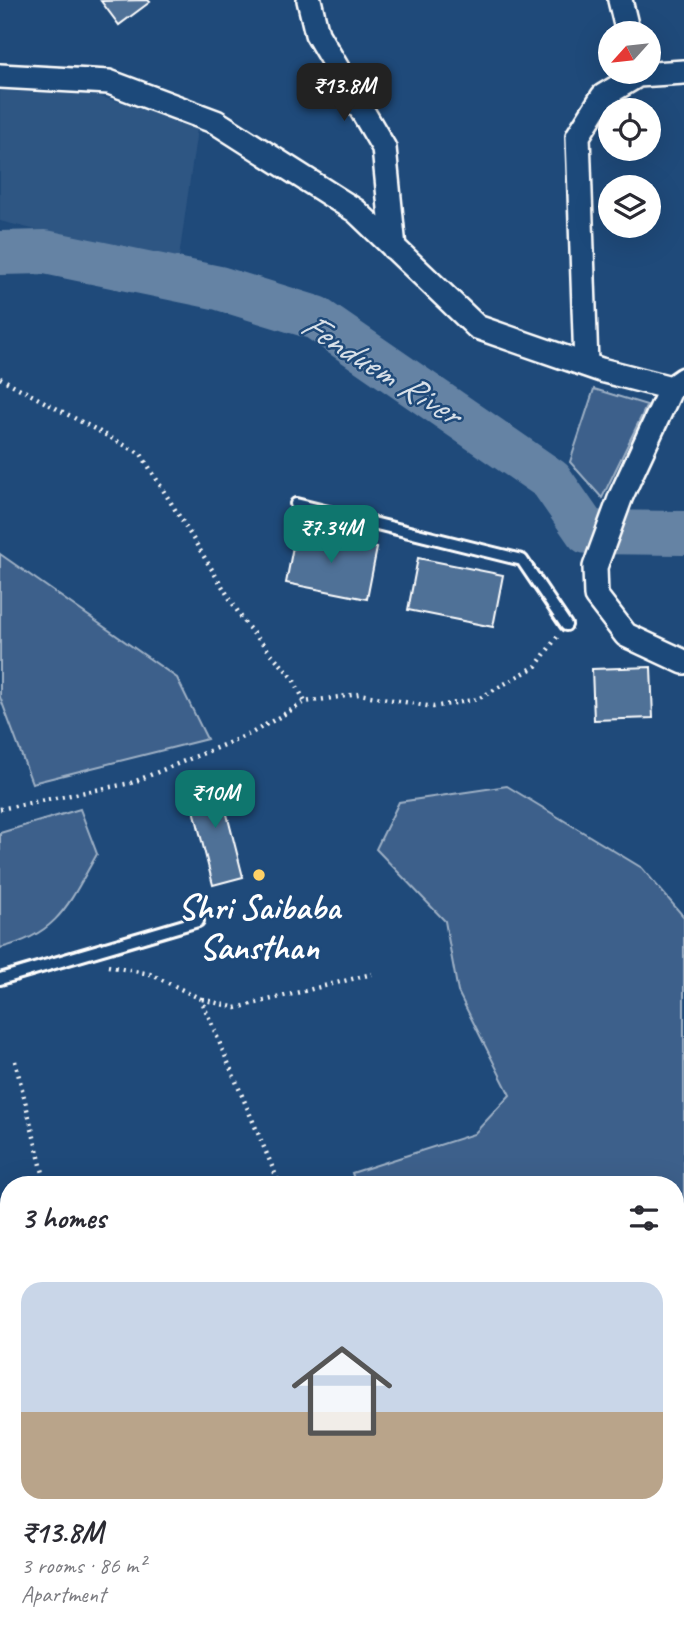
<!DOCTYPE html>
<html lang="en">
<head>
<meta charset="utf-8">
<style>
  :root { --surface:#fff; --page:#f7f7f7; --text:#2b2b33; --muted:#7c7c81; --accent:#0f766e }
  body { margin:0; font-family:Caveat,sans-serif; background:var(--page); color:var(--text); height:100vh; display:flex; flex-direction:column; font-size:26px; white-space:nowrap }
  * { box-sizing:border-box; margin:0 }
  p { font-size:23px; color:var(--muted) }
  .icon { flex:none; width:38px; height:38px; fill:none; stroke:currentColor; stroke-width:2; stroke-linecap:round; stroke-linejoin:round }
  .map { position:relative; flex:1; overflow:hidden }
  .side { position:absolute; left:0px; top:1176px; width:684px; height:469px; display:flex; flex-direction:column; background:var(--surface); border-radius:28px 28px 0 0; box-shadow:0 7px 28px #0002 }
  .side>* { flex:none }
  .needle { width:46px; rotate:243deg }
  .tools { position:absolute; left:598px; top:21px; display:grid; gap:14px }
  .tools a { display:grid; place-items:center; width:63px; height:63px; border-radius:50%; background:var(--surface); box-shadow:0 7px 28px #0002; font-size:35px }
  .price { position:absolute; translate:-50% -60px; padding:0 16px; border-radius:14px; background:var(--accent); color:#fff; font-size:23px; line-height:46px; filter:drop-shadow(0 2px 4px #0008) }
  .price::after { content:''; position:absolute; left:50%; top:42px; width:21px; height:16px; margin-left:-10px; background:inherit; clip-path:polygon(0 0,100% 0,50% 100%) }
  .price.selected { background:#222; color:#fff }
  ul { padding:0; list-style:none }
  li { display:grid; align-content:center; gap:14px; height:371px; padding:0 21px }
  li span { display:grid; place-items:center; height:217px; border-radius:21px; color:#555 }
  li>.icon { margin-inline-start:auto }
  span .icon { width:126px; height:126px; fill:#fffc; stroke-width:1 }
  li b { font-size:30px }
  h2 { display:flex; justify-content:space-between; align-items:center; height:84px; padding:0 21px; font-size:30px }
  .map>svg:first-child { display:block }
</style>
</head>
<body>
<div class="map">
<svg width="684" height="1645" viewBox="0 0 684 1645">
  <rect width="100%" height="100%" fill="#1f4a7a"/>
  <filter id="ink" filterUnits="userSpaceOnUse"><feTurbulence type="fractalNoise" baseFrequency=".0143" numOctaves="2"/><feDisplacementMap in="SourceGraphic" scale="14" xChannelSelector="R" yChannelSelector="G"/><feConvolveMatrix kernelMatrix="1 2 1 2 8 2 1 2 1" color-interpolation-filters="sRGB"/></filter>
  <g filter="url(#ink)">
    <!-- built -->
    <path fill="#2e5683" d="M0 91 93 95 198 122 178 265 0 221Z"/>
    <!-- green -->
    <path fill="#3c618b" stroke="#9eb0c5" stroke-width="2" d="M594 389 647 405 602 498 570 462Z
      M0 554 177 678 207 739 32 783 0 697Z
      M507 786 642 868 684 917V1323L676 1327V1185H356L352 1173 474 1134 510 1095 458 992 445 921 376 849 399 802Z
      M80 809 97 854C69 903 59 934 0 948V833Z
      M676 1386 684 1393V1645H560L555 1636H676Z
      M196 1636H499L504 1645H199Z"/>
    <g fill="none" stroke-linecap="round" stroke-linejoin="round">
      <!-- river -->
      <path stroke="#6583a4" stroke-width="44" d="M0 253 45 252 219 288 316 318 551 480 587 532 684 533"/>
    </g>
    <!-- building -->
    <path fill="#507197" stroke="#fff" stroke-width="2" d="M148 0 150 2 119 25 101 1Z
      M296 531 377 548 367 599 286 583Z
      M418 558 503 575 493 627 408 610Z
      M651 667 653 718 594 720 592 669Z
      M217 775 243 877 213 885 187 782Z
      M9 1390V1465L0 1469V1395Z"/>
    <g fill="none" stroke-linecap="round" stroke-linejoin="round">
      <defs>
        <path id="lane" d="M296 504 522 560 566 625
          M0 979 198 921"/>
        <path id="street" d="M309 0 317 34 384 148 394 248
          M620 0 628 33
          M0 76 109 82 216 122 356 211 477 327 601 370 671 388
          M586 364 578 136 603 96 638 75 684 72
          M684 379 671 388 621 496 595 567 596 596 626 635 684 662"/>
      </defs>
      <!-- lane casing -->
      <use href="#lane" stroke="#fff" stroke-width="16"/>
      <!-- street casing -->
      <use href="#street" stroke="#fff" stroke-width="28"/>
      <!-- path -->
      <path stroke="#fff" stroke-width="4.5" stroke-dasharray="2 5" stroke-linecap="butt" d="M0 378 141 454 246 625 292 677 305 702
        M0 809 131 783 250 734 305 702 359 694 433 707 478 699 536 666 557 637
        M108 966 150 974 201 999 280 1185
        M202 999 236 1008 372 974
        M15 1061 46 1185
        M529 1636 534 1645"/>
      <!-- lane -->
      <use href="#lane" stroke="#1f4a7a" stroke-width="10"/>
      <!-- street -->
      <use href="#street" stroke="#1f4a7a" stroke-width="23"/>
    </g>
  </g>
  <!-- markers -->
  <circle fill="#ffd166" stroke="#1f4a7a" stroke-width="2.5" cx="259" cy="875" r="7"/>
  <g text-anchor="middle" dominant-baseline="central" stroke-width="5" stroke-linejoin="round" paint-order="stroke">
    <!-- poi labels -->
    <g font-size="35" font-weight="bold" fill="#fff" stroke="#1f4a7a">
      <text x="259" y="907">Shri Saibaba<tspan x="259" dy="40">Sansthan</tspan></text>
    </g>
    <!-- water labels -->
    <g font-size="37" font-style="italic" fill="#d8e0e8" stroke="#1f4a7a">
      <text transform="translate(381 368) rotate(32)">Fenduem River</text>
    </g>
  </g>
</svg>
<div class="tools">
<a><svg class="needle" viewBox="-14 -14 28 28"><path d="M0-13l5 13h-10z" fill="#e53935"/><path d="M0 13l5-13h-10z" fill="#7c7c81"/></svg></a>
<a><svg class="icon" aria-label="locate" viewBox="0 0 24 24"><circle cx="12" cy="12" r="6"/><path d="M12 2v4M12 18v4M2 12h4M18 12h4"/></svg></a>
<a><svg class="icon" aria-label="layers" viewBox="0 0 24 24"><path d="M12 4l9 5-9 5-9-5zM3 14l9 5 9-5"/></svg></a>
</div>
<b class="price selected" style="left:344px;top:123px">₹13.8M</b>
<b class="price" style="left:331px;top:565px">₹7.34M</b>
<b class="price" style="left:215px;top:830px">₹10M</b>
<section class="side">
<h2>3 homes<svg class="icon" aria-label="filters" viewBox="0 0 24 24"><path d="M4 7h16M4 17h16"/><circle cx="9" cy="7" r="2"/><circle cx="15" cy="17" r="2"/></svg></h2>
<ul>
<li><span style="background:linear-gradient(#c9d6e8 60%,#b9a48a 0)"><svg class="icon" aria-label="home" viewBox="0 0 24 24"><path d="M3 11l9-7 9 7M6 9v11h12V9"/></svg></span><div><b>₹13.8M</b><p>3 rooms · 86 m²</p><p>Apartment</p></div></li>
</ul>
</section>
</div>
</body>
</html>
